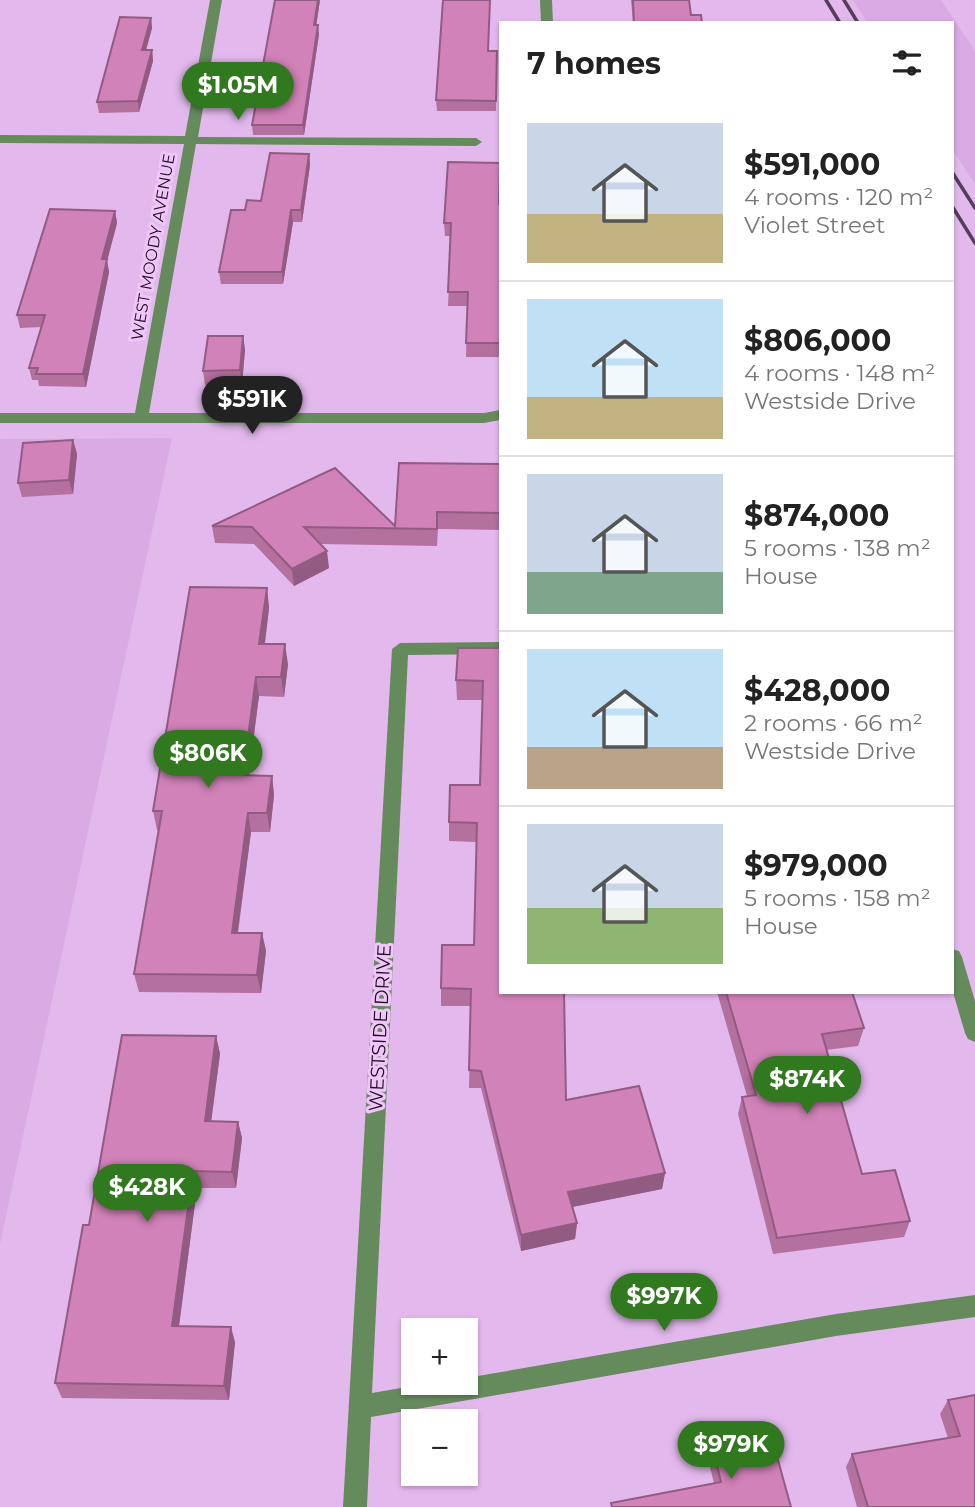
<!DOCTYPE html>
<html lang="en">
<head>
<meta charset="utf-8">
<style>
  :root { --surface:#fff; --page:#f6f6f6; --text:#222; --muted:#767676; --line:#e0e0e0; --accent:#31791e }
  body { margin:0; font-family:Montserrat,sans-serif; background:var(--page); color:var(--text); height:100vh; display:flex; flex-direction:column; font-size:26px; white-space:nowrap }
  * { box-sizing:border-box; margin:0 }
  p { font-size:23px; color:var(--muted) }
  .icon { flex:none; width:38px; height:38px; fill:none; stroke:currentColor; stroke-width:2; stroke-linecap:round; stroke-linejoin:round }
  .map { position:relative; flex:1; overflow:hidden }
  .sheet { position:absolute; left:499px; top:21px; width:455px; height:973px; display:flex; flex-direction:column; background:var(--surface); border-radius:0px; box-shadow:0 2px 5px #0004 }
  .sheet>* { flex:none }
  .tools { position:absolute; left:401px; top:1318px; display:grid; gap:14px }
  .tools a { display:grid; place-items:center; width:77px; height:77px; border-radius:0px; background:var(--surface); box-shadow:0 2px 5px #0004; font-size:35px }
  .price { position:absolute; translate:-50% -60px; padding:0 16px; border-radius:24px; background:var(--accent); color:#fff; font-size:23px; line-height:46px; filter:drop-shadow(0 2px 4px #0008) }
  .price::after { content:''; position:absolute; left:50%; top:42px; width:21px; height:16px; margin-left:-10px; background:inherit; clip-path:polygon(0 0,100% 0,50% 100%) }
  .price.selected { background:#222; color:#fff }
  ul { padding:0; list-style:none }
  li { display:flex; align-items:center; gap:21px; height:175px; padding:0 28px }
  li+li { border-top:2px solid var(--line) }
  li span { display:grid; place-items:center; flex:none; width:196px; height:140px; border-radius:0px; color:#555 }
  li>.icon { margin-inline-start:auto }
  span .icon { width:84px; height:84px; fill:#fffc; stroke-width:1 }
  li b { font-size:30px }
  h2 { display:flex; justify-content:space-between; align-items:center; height:84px; padding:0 28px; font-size:30px }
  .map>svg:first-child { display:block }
</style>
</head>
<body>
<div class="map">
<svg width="975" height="1507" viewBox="0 0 975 1507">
  <rect width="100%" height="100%" fill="#e3b9ed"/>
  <!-- built -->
  <path fill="#d9aae4" d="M853 0H941L975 51V184L952 149V23H868Z
    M172 438 0 1244V439Z"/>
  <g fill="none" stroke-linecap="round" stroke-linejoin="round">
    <!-- minor -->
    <path fill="#658b5d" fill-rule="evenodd" d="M210 0H222L198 137 476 138 482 142 476 146 196 144 149 413H484L500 410V420L484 423H0V413H135L184 144 0 143V135L185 136Z
      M540 0H552L553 23H541Z
      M500 642V654L408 655 372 1393 436 1382H466V1378L836 1314 975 1295V1317L836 1336 371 1417 367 1507H343L392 649 400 643Z
      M952 949 959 951 962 957 975 1001V1042L968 1039 965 1033 952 989Z"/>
    <!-- rail -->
    <path stroke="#543e59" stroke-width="3.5" d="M826 0 840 23
      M844 0 858 23
      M952 172 975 208
      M952 206 975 243"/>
  </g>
  <!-- wall -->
  <path fill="#b4709e" d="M275 0H320L316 25 319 34 304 135H253L252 125Z
    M631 0H689L691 15 702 23H633Z
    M151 18 152 28 146 50H152L153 61 139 112 99 113 97 102Z
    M488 51H497L496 111H437L436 100Z
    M309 154 310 165 302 222H293L283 284H221L219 272 245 210 261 201Z
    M500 204V357H466L467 306H448L451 236H445L444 223Z
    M115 211 117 223 107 261 109 272 86 387 39 386 38 380H32L29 368 41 327 20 328 17 315Z
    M243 336 245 350 242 384 205 385 203 371Z
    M73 440 77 454 73 494 22 497 18 483Z
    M500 464V530L438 529 437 546 321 544 329 568 294 586 254 544 215 543 212 526H395Z
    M267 588 269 608 265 644 288 664 284 697 259 696 249 775 272 776 274 795 270 832H251L238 933H262L266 951 261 993 139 992 134 974 159 830H157L153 811Z
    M500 648 566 1100 665 1173 662 1189 572 1207 577 1223 575 1239 521 1251 481 1088H469L471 1006H441V988L474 945 477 842 449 841V822L480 785 483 700H457L456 680Z
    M717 992H852L864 1028 858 1046 826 1050 862 1174 910 1221 904 1237 773 1254 738 1114 742 1097 747 1096Z
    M216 1036 220 1054 211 1121 238 1122 242 1138 236 1188H197L179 1326 235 1342 229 1400 62 1398 55 1383 89 1225Z
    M975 1395V1507H857L846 1467 852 1454 948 1438 940 1414 948 1400Z
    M712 1445 791 1507H611V1503L714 1483 708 1459Z"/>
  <!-- shaded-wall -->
  <path fill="#925b81" d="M318 0H320L315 34 314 25Z
    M151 18 152 28 143 61 142 50Z
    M318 25 319 34 304 135 303 125Z
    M152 50 153 61 139 112 138 101Z
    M309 154 310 165 302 222 301 210Z
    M291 210 293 222 283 284 282 272Z
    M115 211 117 223 107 261 109 272 86 387 83 374 102 259Z
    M243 336 245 350 242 384 240 370Z
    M73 440 77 454 73 494 69 480Z
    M327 551 329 568 294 586 292 569Z
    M267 588 269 608 262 664 259 644Z
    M285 644 288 664 284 697 281 677Z
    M256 677 259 696 246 794 243 775Z
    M272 776 274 795 270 832 267 813Z
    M248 813 251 832 235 951 232 933Z
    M262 933 266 951 261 993 257 975Z
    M216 1036 220 1054 209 1138 205 1121Z
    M238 1122 242 1138 236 1188 232 1172Z
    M193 1171 197 1188 177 1341 172 1326Z
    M665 1173 662 1189 567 1208 568 1192Z
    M577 1223 575 1239 521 1251V1235Z
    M231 1327 235 1342 229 1400 224 1386Z"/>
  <!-- building -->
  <path fill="#d182b8" stroke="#925b81" stroke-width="2" d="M275 0H318L314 25H318L303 125H252Z
    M443 0H490L488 51H497L496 101 436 100Z
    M633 0H689L691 15H701L702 23H634Z
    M120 17 151 18 142 50H152L138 101 97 102Z
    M270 153 309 154 301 210H291L282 272H219L231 210H245L247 200 261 201Z
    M448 162 500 163 499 204H500V343H466L468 292H448L451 223H444Z
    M50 209 115 211 102 259H107L83 374H36L38 368H29L45 315H17Z
    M208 336H243L240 370 203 371Z
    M73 440 69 480 18 483 23 443Z
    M399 463 500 464V513L437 512V529L304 527 327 551 292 569 252 527 212 526 335 468 395 526Z
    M190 587 267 588 259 644H285L281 677H256L243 775 272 776 267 813H248L232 933H262L257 975 134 974 162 811H153Z
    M458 648H500V992H564L566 1100 639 1086 665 1173 568 1192 577 1223 521 1235 481 1071 469 1070 471 989 441 988 442 945H474L477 823 449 822 450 785H480L483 681 456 680Z
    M726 992H852L864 1028 822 1034 862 1174 895 1170 910 1221 777 1238 742 1097 756 1095Z
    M122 1035 216 1036 205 1121 238 1122 232 1172 193 1171 172 1326 231 1327 224 1386 55 1383 83 1225H89Z
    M975 1395V1507H868L852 1454 960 1436 948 1400Z
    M771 1435 791 1507H612L611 1503 721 1482 712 1445Z"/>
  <g text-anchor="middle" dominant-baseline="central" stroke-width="6" stroke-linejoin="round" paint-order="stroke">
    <!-- far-street labels -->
    <g font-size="16" fill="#1e0f21" stroke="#f0c6fa">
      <text transform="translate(153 247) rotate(-80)">WEST MOODY AVENUE</text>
    </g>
    <!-- street labels -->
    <g font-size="19" fill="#1e0f21" stroke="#f0c6fa">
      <text transform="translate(380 1028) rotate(-87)">WESTSIDE DRIVE</text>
    </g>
  </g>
</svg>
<div class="tools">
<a>+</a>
<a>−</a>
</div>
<b class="price" style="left:238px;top:122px">$1.05M</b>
<b class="price selected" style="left:252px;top:436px">$591K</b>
<b class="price" style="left:208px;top:790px">$806K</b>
<b class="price" style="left:807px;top:1116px">$874K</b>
<b class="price" style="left:147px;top:1224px">$428K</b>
<b class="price" style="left:664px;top:1333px">$997K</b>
<b class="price" style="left:731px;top:1481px">$979K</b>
<section class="sheet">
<h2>7 homes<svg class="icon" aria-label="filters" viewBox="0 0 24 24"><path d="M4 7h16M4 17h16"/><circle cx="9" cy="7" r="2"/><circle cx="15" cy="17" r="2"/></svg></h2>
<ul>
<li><span style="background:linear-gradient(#c9d6e8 65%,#c2b280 0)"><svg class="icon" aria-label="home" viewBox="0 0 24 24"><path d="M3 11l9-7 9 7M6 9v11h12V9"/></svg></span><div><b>$591,000</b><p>4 rooms · 120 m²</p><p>Violet Street</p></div></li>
<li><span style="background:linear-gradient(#bfe0f5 70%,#c2b280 0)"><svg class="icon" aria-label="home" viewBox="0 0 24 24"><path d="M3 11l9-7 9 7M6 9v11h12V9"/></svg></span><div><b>$806,000</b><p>4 rooms · 148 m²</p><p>Westside Drive</p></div></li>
<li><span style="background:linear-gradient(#c9d6e8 70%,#7fa58c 0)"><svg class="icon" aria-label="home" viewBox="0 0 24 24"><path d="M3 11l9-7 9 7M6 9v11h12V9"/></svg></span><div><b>$874,000</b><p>5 rooms · 138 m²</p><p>House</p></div></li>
<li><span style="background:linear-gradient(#bfe0f5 70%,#b9a48a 0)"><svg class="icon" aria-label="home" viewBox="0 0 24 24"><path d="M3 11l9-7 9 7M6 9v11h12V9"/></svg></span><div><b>$428,000</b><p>2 rooms · 66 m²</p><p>Westside Drive</p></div></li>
<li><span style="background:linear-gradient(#c9d6e8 60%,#8fb573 0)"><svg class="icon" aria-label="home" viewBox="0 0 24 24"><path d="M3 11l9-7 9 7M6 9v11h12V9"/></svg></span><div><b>$979,000</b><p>5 rooms · 158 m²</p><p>House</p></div></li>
</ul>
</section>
</div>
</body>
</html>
